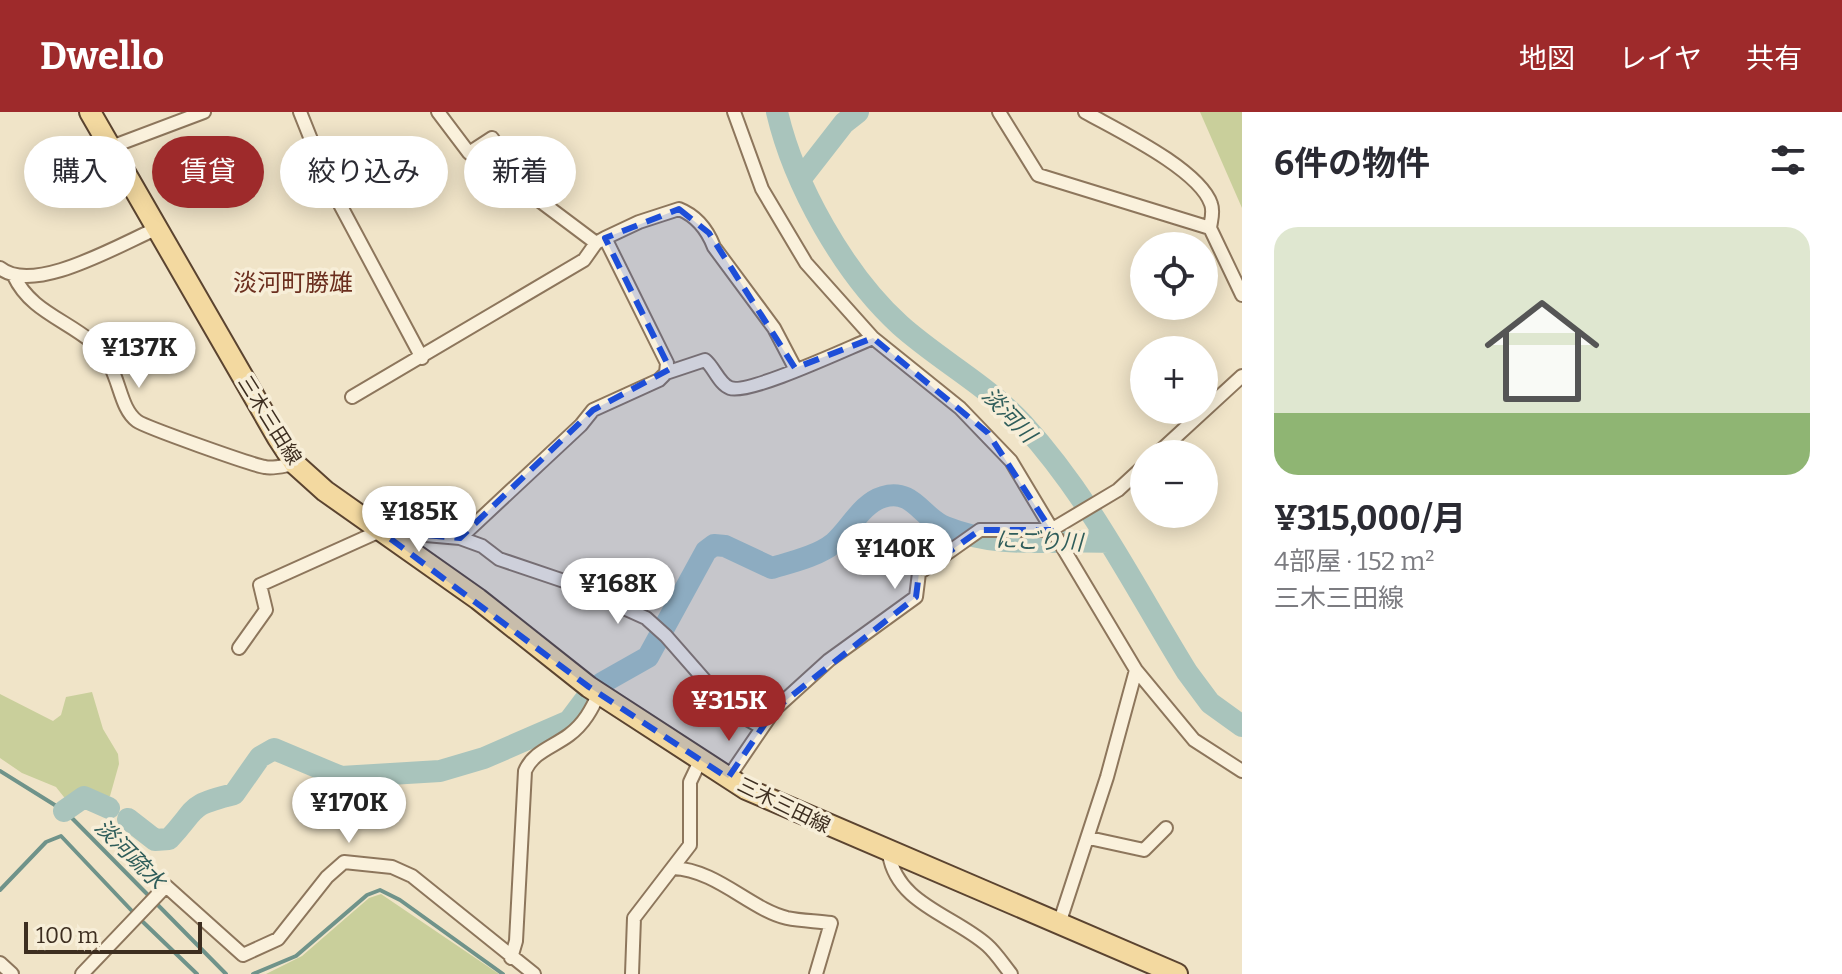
<!DOCTYPE html>
<html lang="ja">
<head>
<meta charset="utf-8">
<style>
  :root { --surface:#fff; --page:#f2f2f3; --text:#2b2b33; --muted:#7c7c81; --accent:#9e2a2b }
  body { margin:0; font-family:Bitter,"Noto Sans JP",serif; background:var(--page); color:var(--text); height:100vh; display:flex; flex-direction:column; font-size:30px; white-space:nowrap }
  * { box-sizing:border-box; margin:0 }
  p { font-size:26px; color:var(--muted) }
  .icon { flex:none; width:44px; height:44px; fill:none; stroke:currentColor; stroke-width:2; stroke-linecap:round; stroke-linejoin:round }
  .map { position:relative; flex:1; overflow:hidden }
  .drawer { display:flex; flex-direction:column; background:var(--surface); width:600px }
  .drawer>* { flex:none }
  .banner { position:absolute; left:24px; top:24px; width:760px; height:72px; display:flex; gap:16px }
  .fabs { position:absolute; left:1130px; top:120px; display:grid; gap:16px }
  .fabs a { display:grid; place-items:center; width:88px; height:88px; border-radius:50%; background:var(--surface); box-shadow:0 4px 20px #0003; font-size:40px }
  .scale { position:absolute; left:24px; bottom:20px; width:178px; box-sizing:border-box; padding-left:8px; border:4px solid #3d2e20; border-top:0; font-size:22px; line-height:28px; white-space:nowrap; color:#3d2e20; -webkit-text-stroke:6px #f7eed8; paint-order:stroke }
  .price { position:absolute; translate:-50% -68px; padding:0 18px; border-radius:28px; background:#fff; color:#222; font-size:26px; line-height:52px; filter:drop-shadow(0 2px 4px #0008) }
  .price::after { content:''; position:absolute; left:50%; top:48px; width:24px; height:18px; margin-left:-12px; background:inherit; clip-path:polygon(0 0,100% 0,50% 100%) }
  .price.active { background:var(--accent); color:#fff }
  ul { padding:0; list-style:none }
  li { display:grid; align-content:center; gap:16px; height:424px; padding:0 32px }
  li span { display:grid; place-items:center; height:248px; border-radius:24px; color:#555 }
  li>.icon { margin-inline-start:auto }
  span .icon { width:144px; height:144px; fill:#fffc; stroke-width:1 }
  li b { font-size:34px }
  h2 { display:flex; justify-content:space-between; align-items:center; height:96px; padding:0 32px; font-size:34px }
  .tag { padding:0 28px; border-radius:36px; background:var(--surface); box-shadow:0 4px 20px #0003; font-size:28px; line-height:72px }
  .tag.active { background:var(--accent); color:#fff }
  header { display:flex; align-items:center; gap:48px; box-sizing:border-box; height:112px; padding:0 40px; background:var(--accent); color:#fff }
  header strong { font-size:38px }
  nav { display:flex; gap:44px; margin-inline-start:auto; font-size:28px }
  main { display:flex; flex:1; min-height:0 }
  .map>svg:first-child { display:block }
</style>
</head>
<body>
<header>
<strong>Dwello</strong>
<nav><a>地図</a><a>レイヤ</a><a>共有</a></nav>
</header>
<main>
<div class="map">
<svg width="1242" height="862" viewBox="0 0 1242 862">
  <rect width="100%" height="100%" fill="#f0e4c8"/>
  <!-- green -->
  <path fill="#c9cf9b" d="M1200 0H1242V96Z
    M92 580 103 617 118 642 119 652 110 684 75 699 56 675 22 661 0 646V582L53 609 61 603 66 585Z
    M381 782 499 862H266L302 844 369 786Z"/>
  <g fill="none" stroke-linecap="round" stroke-linejoin="round">
    <!-- stream -->
    <path stroke="#6f938a" stroke-width="4" d="M0 659 66 700 226 862
      M0 778 46 730 61 724 132 799
      M143 810 197 862
      M253 862 296 844 367 783 380 778 400 788 503 862"/>
    <!-- river -->
    <path stroke="#a9c4bc" stroke-width="22" d="M777 0C794 73 844 162 900 213 939 248 987 273 1023 312 1090 385 1135 476 1187 560L1210 591 1242 614
      M802 65 844 11 858 0
      M602 571 648 545 706 439 714 433 725 434 772 456C792 450 818 444 834 431 850 417 862 391 883 385 913 376 921 405 945 415 1002 438 1050 427 1108 430
      M64 699 84 685 109 696
      M128 707 155 728 169 727C199 695 186 694 234 682L260 645 274 637 341 665 440 659 484 646 569 609 584 589"/>
    <defs>
      <path id="street" d="M300 0 328 70 422 246
        M438 0 469 41 492 26 532 83 596 131 605 126 667 251 666 261 659 268 593 298 581 313 460 426
        M734 0 762 77 806 151 873 226 960 296 1011 349 1136 558 1194 628 1242 659
        M999 0 1038 63 1210 116 1242 183
        M1085 0C1117 18 1199 57 1211 92 1214 100 1211 108 1210 116
        M111 35 204 0
        M605 126 639 110 679 97C697 104 707 117 714 135L774 216 795 256
        M0 156C34 184 122 131 158 116
        M14 164C30 198 64 207 92 230 122 255 116 293 137 309 145 315 252 353 265 355 274 357 286 353 295 352
        M666 261 705 248C714 255 719 272 730 276 749 283 848 236 873 226
        M352 285 584 148 596 131
        M1157 342 1242 264
        M239 536 266 498 260 473 380 419 460 426 482 434 499 447 564 469 646 506 666 524 730 597 761 615
        M728 666 775 597 829 548 916 485 919 461 980 418H1051L1118 378 1144 354
        M1089 726 1144 738 1166 716
        M889 742C897 792 953 803 987 833 996 841 1003 852 1011 862
        M673 756C717 758 750 797 787 806 801 809 817 809 831 811L816 862
        M1059 812 1107 665 1136 558
        M511 846 516 829 525 659C533 640 553 635 569 623 584 612 592 597 599 581
        M0 851 12 862
        M82 862 166 774 243 843 278 827 327 765 344 750 392 755 412 764 534 862
        M632 862 634 806 690 733V670L700 649"/>
      <path id="primary" d="M90 0 278 326 295 352 325 379 478 487 589 575 746 677 1177 862"/>
    </defs>
    <!-- street casing -->
    <use href="#street" stroke="#8d765c" stroke-width="16"/>
    <!-- primary casing -->
    <use href="#primary" stroke="#5b4430" stroke-width="24"/>
    <!-- street -->
    <use href="#street" stroke="#faf1dc" stroke-width="12"/>
    <!-- primary -->
    <use href="#primary" stroke="#f3d9a0" stroke-width="20"/>
  </g>
  <!-- marked area -->
  <path fill="#1d4ed8" fill-opacity="0.2" stroke="#1d4ed8" stroke-width="6" stroke-dasharray="16 10" stroke-linejoin="round" d="M679 97 709 121 795 256 873 226 988 321 1051 418H980L919 461 916 485 775 597 728 666 589 575 380 419 460 426 593 298 670 257 605 126Z"/>
  <g text-anchor="middle" dominant-baseline="central" stroke-width="7" stroke-linejoin="round" paint-order="stroke">
    <!-- street labels -->
    <g font-size="20" fill="#3d2e20" stroke="#f7eed8">
      <text transform="translate(270 308) rotate(58)">三木三田線</text>
      <text transform="translate(784 693) rotate(26)">三木三田線</text>
    </g>
    <!-- water labels -->
    <g font-size="22" font-style="italic" fill="#2f5d5a" stroke="#f7eed8">
      <text transform="translate(1009 303) rotate(46)">淡河川</text>
      <text transform="translate(1039 429) rotate(2)">にごり川</text>
      <text transform="translate(130 742) rotate(45)">淡河疏水</text>
    </g>
    <!-- quarter labels -->
    <g font-size="24" fill="#6b2e1e" stroke="#f7eed8">
      <text x="293" y="171">淡河町勝雄</text>
    </g>
  </g>
</svg>
<div class="fabs">
<a><svg class="icon" aria-label="locate" viewBox="0 0 24 24"><circle cx="12" cy="12" r="6"/><path d="M12 2v4M12 18v4M2 12h4M18 12h4"/></svg></a>
<a>+</a>
<a>−</a>
</div>
<div class="scale">100 m</div>
<b class="price" style="left:139px;top:278px">¥137K</b>
<b class="price" style="left:419px;top:442px">¥185K</b>
<b class="price" style="left:895px;top:479px">¥140K</b>
<b class="price" style="left:618px;top:514px">¥168K</b>
<b class="price active" style="left:729px;top:631px">¥315K</b>
<b class="price" style="left:349px;top:733px">¥170K</b>
<div class="banner">
<a class="tag">購入</a>
<a class="tag active">賃貸</a>
<a class="tag">絞り込み</a>
<a class="tag">新着</a>
</div>
</div>
<section class="drawer">
<h2>6件の物件<svg class="icon" aria-label="filters" viewBox="0 0 24 24"><path d="M4 7h16M4 17h16"/><circle cx="9" cy="7" r="2"/><circle cx="15" cy="17" r="2"/></svg></h2>
<ul>
<li><span style="background:linear-gradient(#dfe7d0 75%,#8fb573 0)"><svg class="icon" aria-label="home" viewBox="0 0 24 24"><path d="M3 11l9-7 9 7M6 9v11h12V9"/></svg></span><div><b>¥315,000/月</b><p>4部屋 · 152 m²</p><p>三木三田線</p></div></li>
</ul>
</section>
</main>
</body>
</html>
